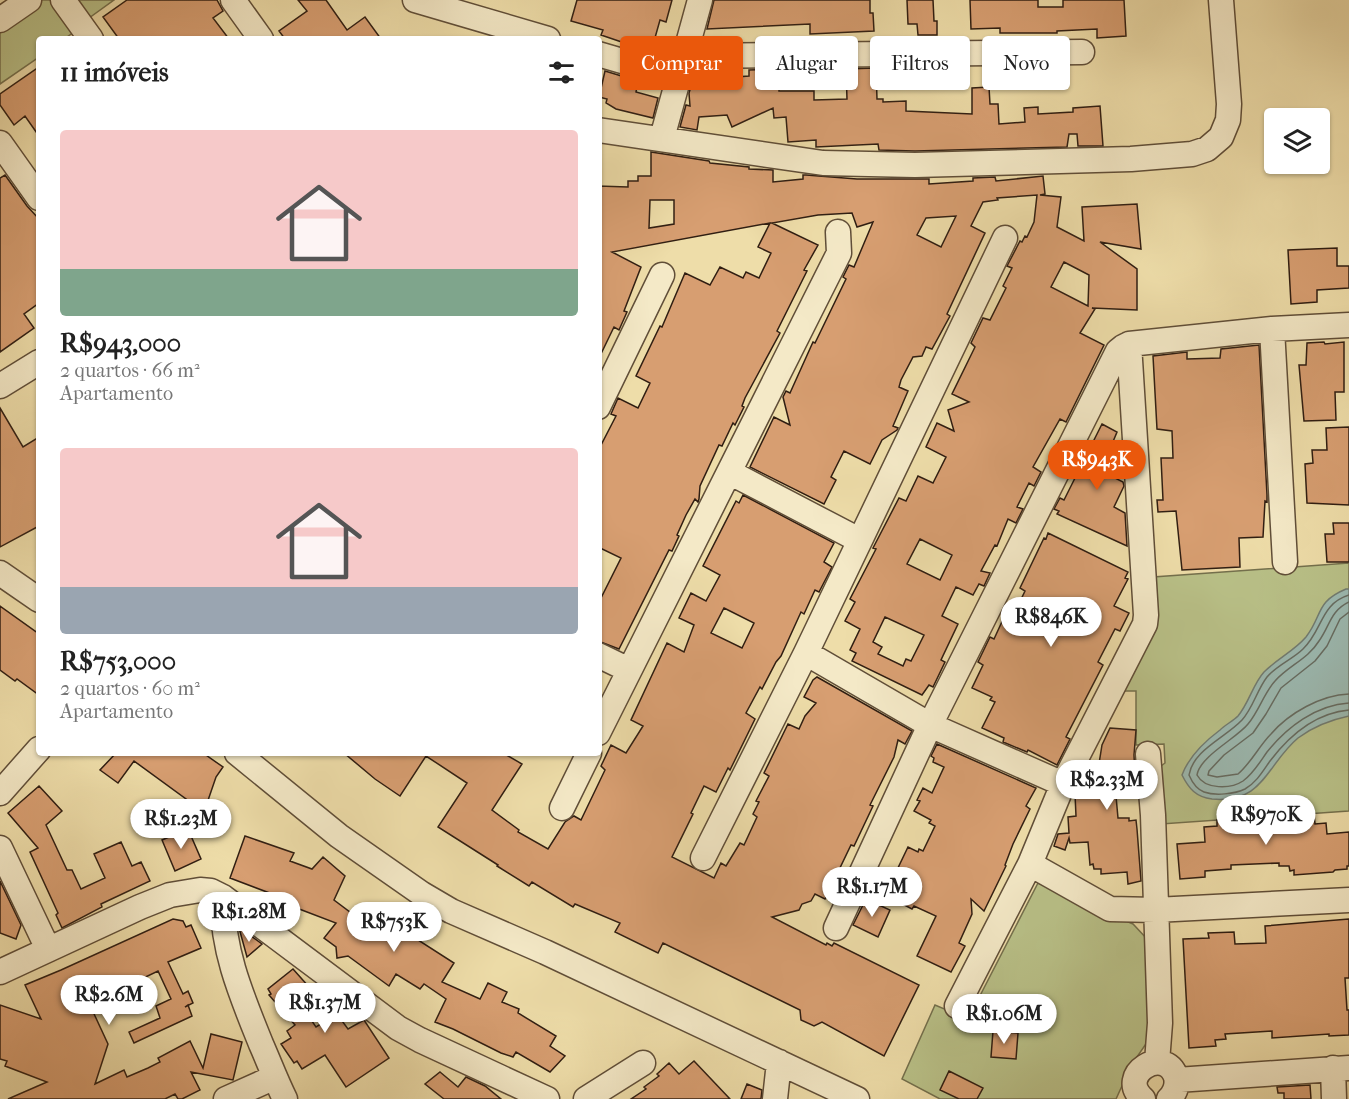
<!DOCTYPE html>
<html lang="pt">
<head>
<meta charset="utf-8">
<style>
  :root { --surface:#fff; --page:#f2f2f2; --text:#222; --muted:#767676; --accent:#ea580c }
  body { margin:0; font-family:"IM FELL French Canon",serif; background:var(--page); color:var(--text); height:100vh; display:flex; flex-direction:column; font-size:22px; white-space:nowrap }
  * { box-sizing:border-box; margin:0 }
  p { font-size:20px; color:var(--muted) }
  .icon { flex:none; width:33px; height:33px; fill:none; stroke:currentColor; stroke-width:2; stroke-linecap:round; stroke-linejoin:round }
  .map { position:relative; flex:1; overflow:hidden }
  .details { position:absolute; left:36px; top:36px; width:566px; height:720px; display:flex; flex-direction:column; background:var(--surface); border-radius:6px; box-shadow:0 2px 4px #0004 }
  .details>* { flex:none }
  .hud { position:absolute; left:620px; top:36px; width:570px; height:54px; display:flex; gap:12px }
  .buttons { position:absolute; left:1264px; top:108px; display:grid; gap:12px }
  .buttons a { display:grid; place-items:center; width:66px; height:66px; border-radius:6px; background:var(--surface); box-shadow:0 2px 4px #0004; font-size:30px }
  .price { position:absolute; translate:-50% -51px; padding:0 14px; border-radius:21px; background:#fff; color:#222; font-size:20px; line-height:39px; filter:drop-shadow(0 2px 3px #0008) }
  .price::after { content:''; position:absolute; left:50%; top:36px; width:18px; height:14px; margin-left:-9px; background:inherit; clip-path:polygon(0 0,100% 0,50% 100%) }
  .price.selected { background:var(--accent); color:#fff }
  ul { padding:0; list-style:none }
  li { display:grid; align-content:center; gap:12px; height:318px; padding:0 24px }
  li span { display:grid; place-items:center; height:186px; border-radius:6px; color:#555 }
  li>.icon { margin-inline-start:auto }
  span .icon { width:108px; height:108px; fill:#fffc; stroke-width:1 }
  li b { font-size:26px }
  h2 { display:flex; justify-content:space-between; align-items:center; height:72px; padding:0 24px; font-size:26px }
  .chip { padding:0 21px; border-radius:6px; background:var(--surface); box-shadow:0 2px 4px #0004; font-size:21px; line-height:54px }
  .chip.selected { background:var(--accent); color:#fff }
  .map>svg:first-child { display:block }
</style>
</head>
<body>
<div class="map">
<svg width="1349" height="1099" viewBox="0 0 1349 1099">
  <rect width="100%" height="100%" fill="#eedda9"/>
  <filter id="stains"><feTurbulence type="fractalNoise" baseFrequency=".00333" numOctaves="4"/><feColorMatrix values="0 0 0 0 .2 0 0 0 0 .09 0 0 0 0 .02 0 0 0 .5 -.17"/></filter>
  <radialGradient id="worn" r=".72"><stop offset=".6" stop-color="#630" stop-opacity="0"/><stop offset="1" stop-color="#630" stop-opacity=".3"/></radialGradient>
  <!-- green -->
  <path fill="#b9c188" stroke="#74704d" stroke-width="1.5" d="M42 0H53L74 32 64 39H39V57L0 84V30Z
    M76 0H114L89 18Z
    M1349 563V811L1161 824 1157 769 1165 763 1164 744 1136 745V691H1121L1153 577Z
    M1038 883 1133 924 1148 940V1041L1132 1064 1116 1099H940L902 1079 935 1005 968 1019Z"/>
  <!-- water -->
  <path fill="#9cbab2" stroke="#717c72" stroke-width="1.5" d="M1346 589H1349V716C1330 720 1314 726 1298 738 1266 765 1264 804 1212 799 1196 797 1189 789 1182 775 1189 756 1204 742 1220 730 1225 725 1233 721 1238 716 1249 703 1253 684 1264 672 1277 659 1294 651 1306 637 1323 615 1315 602 1346 589Z"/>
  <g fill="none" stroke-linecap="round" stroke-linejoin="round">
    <!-- shore -->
    <path stroke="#666c62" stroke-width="1.5" d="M1349 595C1320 604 1323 630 1303 649 1293 659 1277 665 1267 677 1257 690 1253 708 1242 720 1225 738 1193 750 1189 775 1192 782 1196 789 1204 792 1215 796 1235 794 1245 789 1256 783 1263 771 1270 761 1289 736 1315 713 1349 710
      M1349 602C1330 611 1330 626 1319 641 1308 659 1288 666 1275 681 1264 693 1259 711 1248 724 1237 738 1200 756 1197 775 1205 790 1231 789 1243 781 1253 774 1260 762 1267 752 1287 727 1316 705 1349 703
      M1349 612 1340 619 1327 646 1315 661 1281 688 1266 714 1253 733 1224 755 1209 771 1208 775 1217 777 1238 774C1251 763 1259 746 1271 734 1289 713 1321 695 1349 694"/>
  </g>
  <!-- building -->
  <path fill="#d79e71" stroke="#301e12" stroke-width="1.5" fill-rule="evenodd" d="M127 0H217L223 11 213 18 229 39H119L103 17Z
    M298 0H326L347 30 365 17 381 39H285L279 31 307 11Z
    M577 0H672L666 22 660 20 651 52 601 35 603 30 571 21Z
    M714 0H870V13H873L874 31 810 34V24L707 29Z
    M907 0H933L934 21H937V35H918L917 24H908Z
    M970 0H1038V7H1063V0H1124L1126 36 1097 38V29L1057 31V33H1000V28L971 29Z
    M39 67V136L25 116 14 125 0 105V94Z
    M876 68 877 99H883V102L906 101V111L972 114V88L989 87 990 104H998L999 124 1025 122 1024 108 1038 107V114L1073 112V108L1100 106 1103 146H1078L1077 134H1069L1067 147 915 151 879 150 878 144 816 147V140L788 142 786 117 774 118 773 108 732 127 727 115 699 117 697 130 680 127 686 105 690 106 689 93 693 80 749 76V70L779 69V91H814V100L847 99 846 69Z
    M605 71 638 81 636 92 658 98 653 118 616 109 606 103 607 99 599 97Z
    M651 152 709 161 710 163 749 167V169L773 170V182L803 179V175H806L857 179H929V184L973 181V178L995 177 996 181 1043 176 1045 194 1040 195 1061 197 1057 227 1084 241 1082 207 1137 204 1141 249 1100 242 1137 269V310L1092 308 1095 309 1080 333 1104 345 1066 422 1060 419 1033 467 1041 472 1034 486 1029 483 1017 507 1023 509 1016 523 1008 519 997 546 995 545 981 571 990 573 984 586 979 584 973 595 956 587 942 616 958 624 941 660 945 662 933 687 929 685 922 695 852 661 856 653 850 650 860 629 845 621 855 602 850 599 876 549 873 548 899 498 906 501 918 476 933 483 946 457 926 447 937 423 954 431 948 410 969 402 952 394 975 347 971 343 983 318 990 320 1006 288 1003 286 1012 268 1007 266 1020 241 1022 242 1025 236 1027 237 1034 222 1037 195 997 198 998 200 983 202 971 226 985 233 947 314 950 316 932 349 926 347 922 356 913 357 901 380 899 387 908 391 893 426 898 428 897 430 882 440 870 464 844 451 831 477 836 480 824 504 750 467 774 417 790 425 783 397 786 391 790 393 813 342 815 343 846 279 843 277 849 265 854 267 873 222 857 227 852 213 818 215 772 223 818 245 804 270 807 271 777 331 780 333 745 398 742 406 744 407 735 425 733 423 722 446 719 445 700 486 699 499 698 502 695 499 686 515 677 535 679 536 672 551 669 550 619 649 598 641V604L621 558 598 547V451L616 416 611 414 618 398 638 408 650 383 636 376 660 326 662 327 685 273 710 285 720 267 743 278 746 272 759 278 771 253 758 247 770 223 612 252 641 267 624 311 627 312 619 330 614 327 598 360V186L628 187V181H638V176H651ZM650 200H674V224L649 228ZM956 216 941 247 917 235 926 218ZM1064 262 1089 275 1088 306 1051 287ZM920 539 952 555 940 580 907 564ZM885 617 924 635 911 661 906 659 903 666 878 654 882 647 873 642Z
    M5 175 27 206 39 219V303L24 314 34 328 0 352V178Z
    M1337 248V266H1349V288L1317 290V302L1291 304 1288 250Z
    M1324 342 1325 344 1344 342V392H1335L1336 420 1304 421 1299 365H1306L1307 343Z
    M1259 345 1267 495V502L1265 501 1263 537 1239 538 1240 567 1182 570 1176 511 1158 512 1157 500H1163L1161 458H1173L1172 431 1157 429 1153 356 1187 352V359L1220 358 1221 349Z
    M0 408 23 447 39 437V526L0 547Z
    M1102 424 1117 432 1112 444 1121 448 1109 475 1123 482 1124 486 1114 507 1125 513 1127 546 1057 514 1059 511 1054 509 1060 498 1064 500Z
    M1349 427V505L1307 503 1305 464 1313 463 1312 450H1327L1326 428Z
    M743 495 834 543 824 562 832 567 819 592 815 590 804 614 801 612 781 656 776 662 762 689 760 687 746 713 755 719 730 770 728 768 716 792 704 786 691 813 693 814 672 857 714 878 721 863 726 866 740 843 744 845 757 817 753 814 759 802 756 801 769 776 764 773 788 724 799 729 805 716 816 703 804 697 813 680 817 677 912 731 905 744 898 740 894 757 870 805 873 806 854 846 851 845 825 899 815 894 811 901 802 904 799 910 772 917 826 945 827 943 832 946 834 943 919 985 884 1056 822 1022 814 1026 801 1020 800 1010 663 943 658 953 615 932 620 923 575 904 573 907 532 882 529 886 497 866 498 865 438 827 467 783 426 756 400 796 375 779 344 753H503L522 764 492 810 519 830 518 832 548 849 565 822 574 816 581 820 605 770 601 766 611 745 626 753 643 726 631 720 667 643 684 652 694 625 679 618 691 593 706 601 720 575 703 566 736 501 739 503ZM724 608 754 623 742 648 711 633Z
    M1333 523H1349V562H1327L1325 534H1334Z
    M1048 533 1128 572 1125 578 1128 579 1114 606 1129 613 1120 631 1115 629 1098 662 1103 665 1066 737 1070 739 1057 765 1028 750 1027 752 1003 742 1004 738 982 728 995 702 990 700 992 697 972 688 983 665 978 662 990 637 994 639 1006 613 1013 616 1025 591 1020 588 1044 538 1046 539Z
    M0 606 39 634V695L17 679 15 681 0 670Z
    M1110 728 1136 730 1134 755 1135 776 1124 777V783L1115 785 1118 818H1129V821L1136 820 1137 829 1141 881 1128 884 1127 872 1101 874V869H1094L1093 864 1090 865 1088 842 1070 843 1069 838 1065 850 1054 846 1058 834 1069 833 1068 817 1076 816 1075 794 1088 771 1098 770 1102 745Z
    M937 744 1036 788 1026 806 1030 809 1013 844 1005 865 1006 866 984 911 971 899 972 914 959 943 965 946 951 972 917 956 936 916 914 906 912 909 885 895 908 847 918 852 919 849 923 851 935 826 929 823 931 820 914 811 920 801 917 800 923 788 932 793 944 767 933 762 934 758 931 756Z
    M116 753H203L223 767 216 777 204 812 134 761 118 783 100 770Z
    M39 786 62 811 46 825 67 870H72L81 889 105 878 94 854 121 842 132 866 141 862 150 881 101 904 102 907 62 928 56 915 58 913 30 852 38 848 8 813Z
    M1314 814 1315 824 1326 823 1327 834 1349 832V866H1347V869L1335 870 1333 872 1294 875V870L1290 871 1289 866H1279V863L1231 865V869L1205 871V877L1180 879 1177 844 1205 842 1204 827 1217 826V820Z
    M188 829 201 859 175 871 162 840Z
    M245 836 294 853 290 861 312 869 323 857 345 876 334 900 366 924 371 919 386 930 393 918 420 936 418 940 454 963 442 982 480 999 488 983 507 992 502 1002 519 1009 518 1013 556 1036 550 1046 565 1056 550 1072 516 1052 513 1057 501 1053 453 1029 435 1022 446 999 424 984 420 989 396 974 389 986 348 956 337 958 336 947 324 938 336 923 294 907 296 903 230 878Z
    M0 881 21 925 16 939 0 933Z
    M866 899 890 910 878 937 853 925Z
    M173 919 183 921 186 927 191 925 201 948 168 962 183 994 188 991 193 1003 185 1007 188 1005 192 1016 134 1043 129 1032 160 1018 156 1006 171 999 158 971 129 985 128 981 104 993 105 996 89 1003 108 1044 95 1084 124 1070 127 1077 148 1068 160 1062 158 1058 190 1041 203 1068 211 1034 242 1042 233 1080 191 1072 200 1090 182 1099H178L175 1094 165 1099H8L47 1082 5 1066 7 1061 0 1059V1005L41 1019 25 985 61 970Z
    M1349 919V978H1345L1347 1010H1349V1035L1329 1036V1034L1272 1038V1031L1225 1034 1226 1039 1215 1040 1216 1046 1189 1048 1183 939 1209 938 1208 933 1234 932 1235 944 1266 943 1265 926Z
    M239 927 262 944 247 957 239 928Z
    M293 969 317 996 303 1008 316 1027 337 1014 348 1029 364 1020 389 1058 346 1087 325 1055 302 1069 297 1061 294 1063 281 1044 291 1038 287 1031 295 1025 269 995 271 994 268 989Z
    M993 1031 1018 1033 1016 1059 991 1057Z
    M694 1061 730 1099H631L646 1089 644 1087 659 1076 657 1074 669 1063 679 1074Z
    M949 1071 983 1088 977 1099H959L940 1090Z
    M440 1072 458 1087 466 1077 485 1086 501 1099H444L425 1084Z
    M747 1084 762 1090 761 1099H741Z
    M1310 1085 1311 1099H1284V1093H1278L1277 1087Z"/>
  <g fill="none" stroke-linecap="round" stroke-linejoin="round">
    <defs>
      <path id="minor" d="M63 0 91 39
        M233 0 261 39
        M415 0 548 39
        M0 20 29 0
        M598 54 677 77
        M684 56 1082 52
        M598 130 823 163 915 165 1131 159 1192 154 1207 149 1221 137 1228 120 1229 104 1221 0
        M662 138 700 0
        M0 143 39 198
        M1272 329 1285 562
        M0 386 39 362
        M598 407 662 275
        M729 472 859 540
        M0 573 39 600
        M806 653 930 725 1063 784
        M598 655 629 670
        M598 733 839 253 838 232
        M237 753 339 836 422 894 451 911 545 952 857 1099
        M1148 754 1153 815 1160 1023 1157 1062
        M0 793 39 749
        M562 808 589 753
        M0 848 48 949
        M703 858 806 653 1005 238
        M1030 864 1110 909 1155 910 1349 900
        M223 897C221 948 242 997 261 1044 269 1062 276 1081 285 1099
        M836 928 930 725 1118 351 1123 347 1129 344 1272 329 1349 325
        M0 972 140 907 170 895 200 890 211 891 223 897 398 1028 420 1040 547 1099
        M957 1006 1030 864 1063 784 1145 624 1146 615 1129 344
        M1333 1068 1334 1099
        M1177 1080 1349 1068
        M226 1099 275 1077
        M586 1099 643 1063
        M775 1099 779 1062
        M1143 1099C1115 1075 1165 1044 1176 1077 1178 1086 1175 1093 1169 1099"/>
    </defs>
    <!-- minor casing -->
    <use href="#minor" stroke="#604e38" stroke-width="27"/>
    <!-- minor -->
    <use href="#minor" stroke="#f4e9c7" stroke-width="24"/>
  </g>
  <rect width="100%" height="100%" filter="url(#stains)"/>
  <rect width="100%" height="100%" fill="url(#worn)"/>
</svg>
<div class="buttons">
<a><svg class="icon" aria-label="layers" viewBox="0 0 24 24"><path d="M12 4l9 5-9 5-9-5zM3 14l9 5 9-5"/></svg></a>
</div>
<b class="price selected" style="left:1097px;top:491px">R$943K</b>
<b class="price" style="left:1051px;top:648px">R$846K</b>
<b class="price" style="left:1107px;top:811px">R$2.33M</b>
<b class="price" style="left:1266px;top:846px">R$970K</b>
<b class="price" style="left:181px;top:850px">R$1.23M</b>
<b class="price" style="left:872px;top:918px">R$1.17M</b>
<b class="price" style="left:249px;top:943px">R$1.28M</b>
<b class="price" style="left:394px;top:953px">R$753K</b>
<b class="price" style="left:109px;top:1026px">R$2.6M</b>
<b class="price" style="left:325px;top:1034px">R$1.37M</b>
<b class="price" style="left:1004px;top:1045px">R$1.06M</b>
<div class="hud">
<a class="chip selected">Comprar</a>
<a class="chip">Alugar</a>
<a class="chip">Filtros</a>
<a class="chip">Novo</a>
</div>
<section class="details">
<h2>11 imóveis<svg class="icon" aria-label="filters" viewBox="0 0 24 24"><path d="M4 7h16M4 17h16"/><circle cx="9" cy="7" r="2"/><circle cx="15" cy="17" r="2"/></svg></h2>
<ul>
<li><span style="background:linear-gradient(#f6c9c9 75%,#7fa58c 0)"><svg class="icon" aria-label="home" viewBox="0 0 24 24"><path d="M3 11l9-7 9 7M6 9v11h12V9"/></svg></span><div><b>R$943,000</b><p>2 quartos · 66 m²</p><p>Apartamento</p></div></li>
<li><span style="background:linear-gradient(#f6c9c9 75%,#9aa5b1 0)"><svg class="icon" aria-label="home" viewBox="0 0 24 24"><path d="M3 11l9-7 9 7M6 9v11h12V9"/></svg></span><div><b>R$753,000</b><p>2 quartos · 60 m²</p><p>Apartamento</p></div></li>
</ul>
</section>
</div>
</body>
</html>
